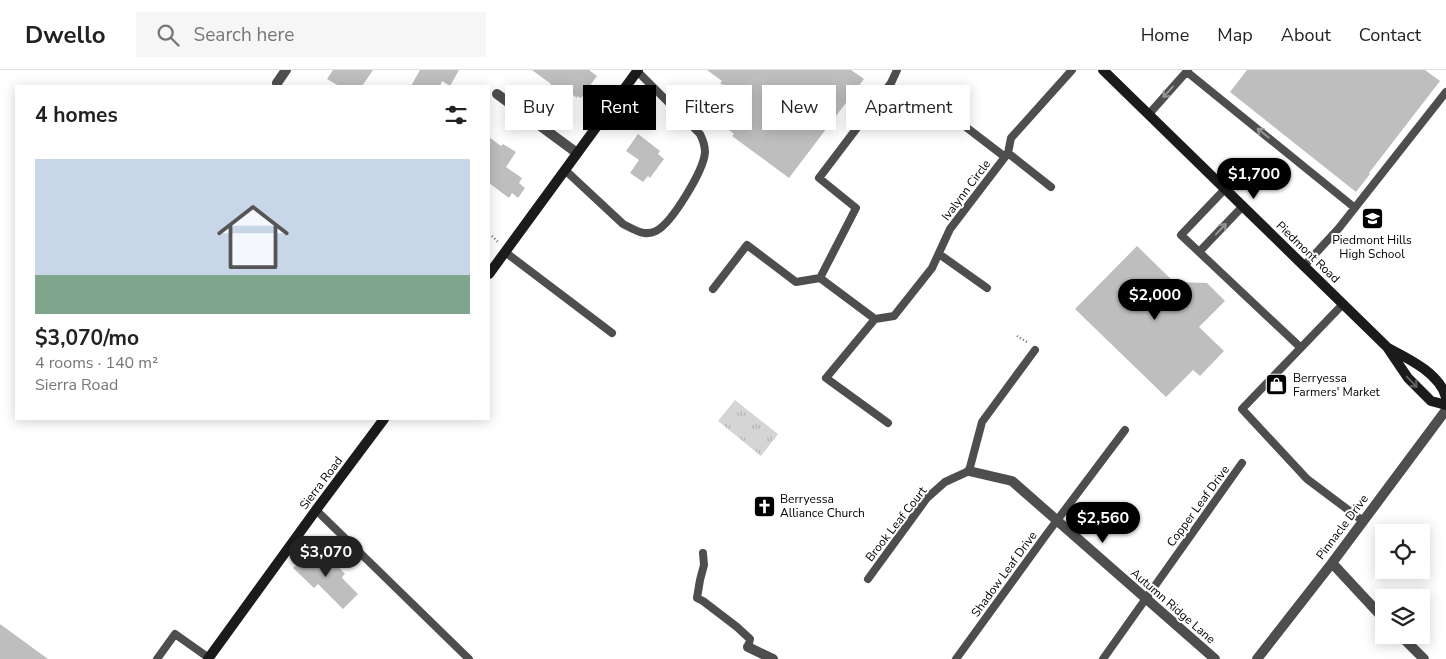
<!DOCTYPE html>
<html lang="en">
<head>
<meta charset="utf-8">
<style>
  :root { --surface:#fff; --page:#f6f6f6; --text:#222; --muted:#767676; --line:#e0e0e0; --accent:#000 }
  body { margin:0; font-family:"Nunito Sans",sans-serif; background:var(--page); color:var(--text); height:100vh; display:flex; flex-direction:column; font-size:19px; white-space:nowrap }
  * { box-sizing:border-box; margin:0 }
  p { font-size:16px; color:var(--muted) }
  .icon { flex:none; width:28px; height:28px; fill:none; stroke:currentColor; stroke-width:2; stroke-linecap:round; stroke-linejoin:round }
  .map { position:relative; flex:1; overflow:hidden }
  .sheet { position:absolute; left:15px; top:15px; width:475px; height:335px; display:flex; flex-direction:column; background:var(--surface); border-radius:0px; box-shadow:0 2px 12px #0003 }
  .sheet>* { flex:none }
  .top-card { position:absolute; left:505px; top:15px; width:475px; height:45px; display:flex; gap:10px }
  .tools { position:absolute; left:1375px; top:454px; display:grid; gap:10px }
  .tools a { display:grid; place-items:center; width:55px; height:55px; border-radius:0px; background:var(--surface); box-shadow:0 2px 12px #0003; font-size:25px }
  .price { position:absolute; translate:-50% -42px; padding:0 11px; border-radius:18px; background:var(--accent); color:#fff; font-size:16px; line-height:32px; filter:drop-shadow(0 1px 2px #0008) }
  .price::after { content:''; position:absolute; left:50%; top:30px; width:15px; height:11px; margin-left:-8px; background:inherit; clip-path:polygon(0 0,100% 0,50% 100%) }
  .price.current { background:#222; color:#fff }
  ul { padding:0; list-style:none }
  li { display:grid; align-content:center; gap:10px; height:265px; padding:0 20px }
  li+li { border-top:1px solid var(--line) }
  li span { display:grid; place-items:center; height:155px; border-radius:0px; color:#555 }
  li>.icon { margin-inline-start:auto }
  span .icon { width:90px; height:90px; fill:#fffc; stroke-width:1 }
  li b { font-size:21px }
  h2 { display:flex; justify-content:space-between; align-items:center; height:60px; padding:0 20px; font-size:21px }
  .tag { padding:0 18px; border-radius:0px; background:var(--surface); box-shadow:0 2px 12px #0003; font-size:18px; line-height:45px }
  .tag.current { background:var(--accent); color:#fff }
  header { display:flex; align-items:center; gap:30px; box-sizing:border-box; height:70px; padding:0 25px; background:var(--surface); border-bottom:1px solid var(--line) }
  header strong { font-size:24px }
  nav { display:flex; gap:28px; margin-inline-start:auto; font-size:18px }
  .search { width:350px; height:45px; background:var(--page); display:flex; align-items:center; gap:12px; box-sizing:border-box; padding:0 18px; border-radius:0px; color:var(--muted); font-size:19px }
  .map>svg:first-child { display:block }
</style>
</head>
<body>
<header>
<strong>Dwello</strong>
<div class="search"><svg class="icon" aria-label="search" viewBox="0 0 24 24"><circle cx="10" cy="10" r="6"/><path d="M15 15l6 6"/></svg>Search here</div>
<nav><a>Home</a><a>Map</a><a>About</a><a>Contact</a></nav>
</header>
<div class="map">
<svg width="1446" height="589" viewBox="0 0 1446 589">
  <defs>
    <pattern id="park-tufts" width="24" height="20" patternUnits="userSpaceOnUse" patternTransform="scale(1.25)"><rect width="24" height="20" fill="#d5d5d5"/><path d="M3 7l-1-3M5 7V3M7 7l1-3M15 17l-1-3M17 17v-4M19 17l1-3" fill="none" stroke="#b5b5b5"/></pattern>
  </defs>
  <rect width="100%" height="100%" fill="#fff"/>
  <!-- park -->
  <path fill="url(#park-tufts)" d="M735 330 778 364 761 386 718 351Z"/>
  <!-- building -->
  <path fill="#bebebe" d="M333 0H373L362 16H339L327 9Z
    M420 0H459L450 16 442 11 440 16H411Z
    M532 0H589L597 6 581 28 577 26V28L565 19 560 27 548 18 551 14Z
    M707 0H851L864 9 789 108 732 66 734 64 705 42 725 16 720 13 722 11Z
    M1247 0H1425L1440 11 1369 103 1370 104 1356 122 1230 22Z
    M638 64 660 81 658 84 664 89 650 108 648 106 643 112 630 103 639 90 626 81Z
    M489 67 501 76 503 74 516 82 506 97 522 108 519 113 525 118 518 128 512 123 509 128 489 113Z
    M1137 176 1174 212 1207 213 1225 231 1199 257 1224 281 1200 306 1193 300 1166 327 1075 239Z
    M313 481 321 489 323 488 326 490 329 487 345 504 342 507 343 509 358 524 343 539 318 514 314 518 293 498 306 486 307 487Z
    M0 554 48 589H0Z"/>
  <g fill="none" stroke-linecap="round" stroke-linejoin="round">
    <!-- path -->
    <path stroke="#707070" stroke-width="2.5" stroke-dasharray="1 2.5" stroke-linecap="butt" d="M492 166 498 172
      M1017 266 1027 272"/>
    <!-- lane -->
    <path stroke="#4e4e4e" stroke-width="8" d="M1187 2 1355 138
      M1149 44 1188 0
      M962 54 1005 87
      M1008 83 1051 117
      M565 100 623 154C633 159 644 167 656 161 672 153 704 100 705 82 705 76 703 70 700 64L637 1
      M1225 119 1181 165 1300 277
      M505 182 612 263
      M1199 182 1243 136
      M939 184 987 218
      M1304 196 1339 158 1446 22
      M820 208 875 249 894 246 932 198 950 159 1008 83 1011 68 1072 0
      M820 208 856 138 819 108 891 13 897 0
      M713 219 747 175 796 212 820 208
      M1343 234 1242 339 1307 409 1363 451
      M875 249 826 308 888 353
      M316 440 469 589
      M703 483 704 495 700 510 697 528 703 531 737 557 750 569 748 577
      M868 509 927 428 945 412 969 401 982 352 1035 280
      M157 589 175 564 209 588
      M956 589 1046 465 1125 360
      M1103 589 1242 393"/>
    <!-- street -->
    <path stroke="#4e4e4e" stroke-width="10" d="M277 13 286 0
      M497 24 577 83
      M969 401 1012 411 1215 589
      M1332 493 1384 549
      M1400 565 1424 589
      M748 577 773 589
      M1257 589 1332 493 1446 340"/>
    <!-- secondary -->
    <path stroke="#1b1b1b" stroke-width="10" d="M1103 0 1387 277 1408 308 1431 331 1446 335
      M489 204 638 0
      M1388 278C1409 289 1439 303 1446 327
      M208 589 316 440 384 349"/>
  </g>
  <!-- one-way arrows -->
  <defs><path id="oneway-shaft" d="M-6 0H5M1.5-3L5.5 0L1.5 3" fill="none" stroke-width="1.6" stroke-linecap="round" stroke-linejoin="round" transform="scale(1.25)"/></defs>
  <g stroke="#959595">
    <use href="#oneway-shaft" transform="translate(1168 22) rotate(132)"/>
    <use href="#oneway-shaft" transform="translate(1263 63) rotate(-141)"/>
    <use href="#oneway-shaft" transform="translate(1221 159) rotate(-46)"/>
  </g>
  <use stroke="#5f5f5f" href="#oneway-shaft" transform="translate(1412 312) rotate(46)"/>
  <!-- icons -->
  <defs>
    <symbol id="school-square" viewBox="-11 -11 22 22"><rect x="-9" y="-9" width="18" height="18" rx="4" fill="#000" stroke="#fff"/><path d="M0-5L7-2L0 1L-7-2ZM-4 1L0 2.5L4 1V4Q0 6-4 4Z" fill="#fff"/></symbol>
    <symbol id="shop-square" viewBox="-11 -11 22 22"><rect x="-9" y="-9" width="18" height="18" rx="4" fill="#000" stroke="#fff"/><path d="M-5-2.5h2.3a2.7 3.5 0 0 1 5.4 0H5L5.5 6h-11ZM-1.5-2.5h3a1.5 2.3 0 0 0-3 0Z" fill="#fff"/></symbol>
    <symbol id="church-square" viewBox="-11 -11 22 22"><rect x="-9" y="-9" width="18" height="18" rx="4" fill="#000" stroke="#fff"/><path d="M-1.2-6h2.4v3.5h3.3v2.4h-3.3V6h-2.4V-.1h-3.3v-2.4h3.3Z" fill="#fff"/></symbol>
  </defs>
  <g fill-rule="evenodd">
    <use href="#school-square" x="1360" y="136" width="25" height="25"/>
    <use href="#shop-square" x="1264" y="302" width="25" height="25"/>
    <use href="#church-square" x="752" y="424" width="25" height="25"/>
  </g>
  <g text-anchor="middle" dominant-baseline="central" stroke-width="4" stroke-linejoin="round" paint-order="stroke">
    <!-- street labels -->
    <g font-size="12" fill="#000" stroke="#fff">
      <text transform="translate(966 120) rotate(-53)">Ivalynn Circle</text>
      <text transform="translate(1308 182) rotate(44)">Piedmont Road</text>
      <text transform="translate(321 413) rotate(-53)">Sierra Road</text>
      <text transform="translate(1198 436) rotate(-54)">Copper Leaf Drive</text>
      <text transform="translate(896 454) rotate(-52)">Brook Leaf Court</text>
      <text transform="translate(1342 457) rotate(-53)">Pinnacle Drive</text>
      <text transform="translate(1004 504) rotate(-54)">Shadow Leaf Drive</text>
      <text transform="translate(1173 536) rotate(41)">Autumn Ridge Lane</text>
    </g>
    <!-- poi labels -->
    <g font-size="12" fill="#000" stroke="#fff" text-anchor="start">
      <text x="1372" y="170" text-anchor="middle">Piedmont Hills<tspan x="1372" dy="14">High School</tspan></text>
      <text x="1293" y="308">Berryessa<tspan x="1293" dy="14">Farmers' Market</tspan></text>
      <text x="780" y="429">Berryessa<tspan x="780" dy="14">Alliance Church</tspan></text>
    </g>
  </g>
</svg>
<div class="tools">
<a><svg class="icon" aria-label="locate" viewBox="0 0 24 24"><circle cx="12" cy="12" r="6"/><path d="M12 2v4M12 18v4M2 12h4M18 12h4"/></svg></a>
<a><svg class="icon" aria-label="layers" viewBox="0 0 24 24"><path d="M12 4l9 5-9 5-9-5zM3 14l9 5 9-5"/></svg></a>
</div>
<b class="price" style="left:1254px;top:130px">$1,700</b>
<b class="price" style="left:1155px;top:251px">$2,000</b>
<b class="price" style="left:1103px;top:474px">$2,560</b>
<b class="price current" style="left:326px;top:508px">$3,070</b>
<div class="top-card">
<a class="tag">Buy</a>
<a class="tag current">Rent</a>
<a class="tag">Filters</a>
<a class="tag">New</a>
<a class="tag">Apartment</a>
</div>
<section class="sheet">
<h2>4 homes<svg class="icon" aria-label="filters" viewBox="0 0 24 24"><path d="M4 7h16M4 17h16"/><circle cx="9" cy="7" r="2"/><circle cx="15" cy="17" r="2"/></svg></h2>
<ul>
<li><span style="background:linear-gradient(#c9d6e8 75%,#7fa58c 0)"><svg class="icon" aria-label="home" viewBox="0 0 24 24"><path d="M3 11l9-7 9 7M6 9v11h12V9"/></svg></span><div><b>$3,070/mo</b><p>4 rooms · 140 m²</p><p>Sierra Road</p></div></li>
</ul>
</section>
</div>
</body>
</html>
